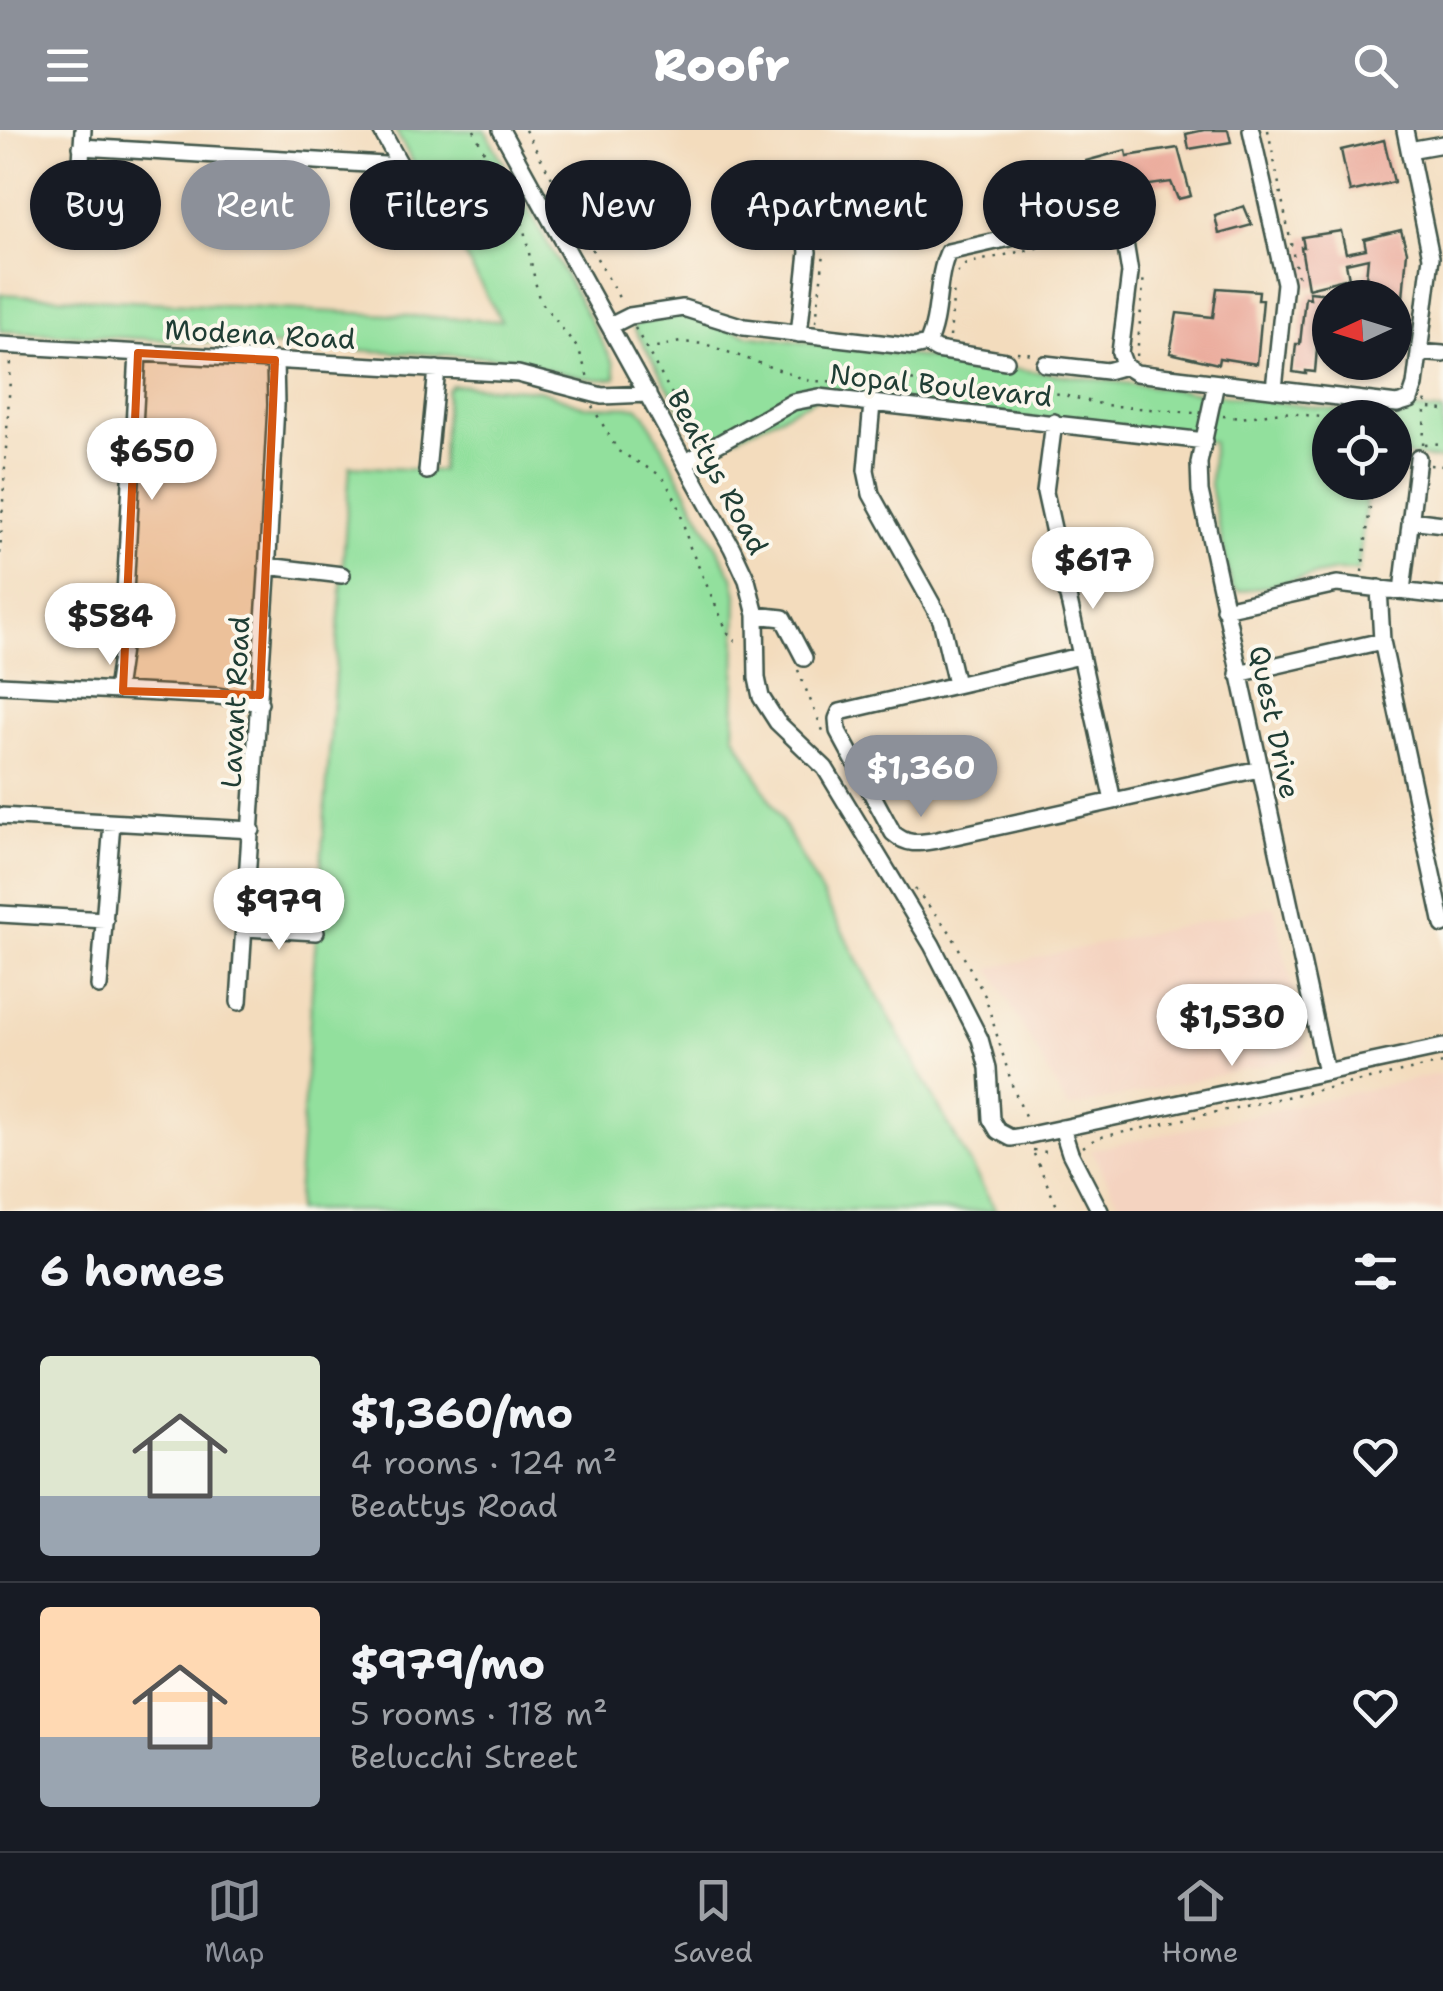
<!DOCTYPE html>
<html lang="en">
<head>
<meta charset="utf-8">
<style>
  :root { --surface:#171b24; --page:#20242c; --text:#f1f3f6; --muted:#9ea1a6; --line:#363941; --accent:#8c9099 }
  body { margin:0; font-family:"Shantell Sans",sans-serif; background:var(--page); color:var(--text); height:100vh; display:flex; flex-direction:column; font-size:38px; white-space:nowrap }
  * { box-sizing:border-box; margin:0 }
  p { font-size:32px; color:var(--muted) }
  .icon { flex:none; width:55px; height:55px; fill:none; stroke:currentColor; stroke-width:2; stroke-linecap:round; stroke-linejoin:round }
  .map { position:relative; height:1081px; overflow:hidden }
  .sheet { display:flex; flex-direction:column; background:var(--surface); flex:1 }
  .sheet>* { flex:none }
  .hud { position:absolute; left:30px; top:30px; width:1385px; height:90px; display:flex; gap:20px }
  .needle { width:65px; rotate:266deg }
  .tools { position:absolute; left:1312px; top:150px; display:grid; gap:20px }
  .tools a { display:grid; place-items:center; width:100px; height:100px; border-radius:50%; background:var(--surface); box-shadow:0 2px 8px #0004; font-size:50px }
  .price { position:absolute; translate:-50% -85px; padding:0 22px; border-radius:35px; background:#fff; color:#222; font-size:32px; line-height:65px; filter:drop-shadow(0 2px 5px #0008) }
  .price::after { content:''; position:absolute; left:50%; top:60px; width:30px; height:22px; margin-left:-15px; background:inherit; clip-path:polygon(0 0,100% 0,50% 100%) }
  .price.current { background:var(--accent); color:#fff }
  ul { padding:0; list-style:none }
  li { display:flex; align-items:center; gap:30px; height:250px; padding:0 40px }
  li+li { border-top:2px solid var(--line) }
  li span { display:grid; place-items:center; flex:none; width:280px; height:200px; border-radius:10px; color:#555 }
  li>.icon { margin-inline-start:auto }
  span .icon { width:120px; height:120px; fill:#fffc; stroke-width:1 }
  li b { font-size:42px }
  h2 { display:flex; justify-content:space-between; align-items:center; height:120px; padding:0 40px; font-size:42px }
  .chip { padding:0 35px; border-radius:45px; background:var(--surface); box-shadow:0 2px 8px #0004; font-size:35px; line-height:90px }
  .chip.current { background:var(--accent); color:#fff }
  header { display:flex; justify-content:space-between; align-items:center; height:130px; padding:0 40px; background:var(--accent); color:#fff; font-size:45px; font-weight:800 }
  .dock { display:flex; justify-content:space-around; align-items:center; height:140px; border-top:2px solid var(--line); background:var(--surface); font-size:28px; color:var(--muted) }
  .dock a { display:grid; justify-items:center; gap:5px }
  .dock .current { color:var(--accent) }
  .map>svg:first-child { display:block }
</style>
</head>
<body>
<header><svg class="icon" aria-label="menu" viewBox="0 0 24 24"><path d="M4 6h16M4 12h16M4 18h16"/></svg>Roofr<svg class="icon" aria-label="search" viewBox="0 0 24 24"><circle cx="10" cy="10" r="6"/><path d="M15 15l6 6"/></svg></header>
<div class="map">
<svg width="1443" height="1081" viewBox="0 0 1443 1081">
  <rect width="100%" height="100%" fill="#fbf7ec"/>
  <filter id="ink" filterUnits="userSpaceOnUse"><feTurbulence type="fractalNoise" baseFrequency=".01" numOctaves="2"/><feDisplacementMap in="SourceGraphic" scale="20" xChannelSelector="R" yChannelSelector="G"/><feConvolveMatrix kernelMatrix="1 2 1 2 8 2 1 2 1" color-interpolation-filters="sRGB"/></filter>
  <filter id="wash" filterUnits="userSpaceOnUse"><feTurbulence type="fractalNoise" baseFrequency=".0048" numOctaves="4" result="noise"/><feDisplacementMap in="SourceGraphic" scale="40" xChannelSelector="R" yChannelSelector="G"/><feGaussianBlur stdDeviation="2.25" result="paint"/><feColorMatrix in="noise" values="0 0 0 0 0 0 0 0 0 0 0 0 0 0 0 0 0 1.4 0 .05"/><feComposite in="paint" operator="in"/></filter>
  <g filter="url(#wash)">
    <rect width="100%" height="100%" fill="#f3dcbd"/>
    <!-- built -->
    <path fill="#f4d3c0" d="M1274 776 1306 921 1301 927 1068 978 990 838Z
      M1443 943V1081H1124L1091 1020Z"/>
    <!-- green -->
    <path fill="#92e09d" stroke="#588e68" stroke-width="2.5" d="M395 0H485L614 234 616 248C587 254 556 238 527 236L523 229 0 201V164L501 191Z
      M675 185 695 187 747 205 1400 288 1414 279 1443 282V330L1395 324V288H1330V352L1368 353 1358 441H1335L1239 462 1232 458 1210 356 1213 312 819 267 705 322 634 198 635 193Z
      M452 255 539 260 584 276 637 277 645 284 733 447 737 464 734 604 996 1081H296L350 336 441 341 447 260Z"/>
    <g id="blocks">
      <!-- building -->
      <path fill="#ebab9c" d="M1204 0H1228L1231 12 1189 19 1186 4Z
        M1384 10 1394 52 1350 62 1341 20Z
        M1178 18 1191 66 1178 69 1171 52 1092 63 1086 31 1126 20 1127 26Z
        M1244 76 1252 95 1219 104 1215 86Z
        M1401 100 1407 121 1403 168H1364L1368 128 1346 133 1349 148 1308 158 1301 117H1304L1302 107 1341 101 1346 123 1366 119 1364 109Z
        M1217 158 1259 161 1258 170H1263L1257 234 1219 228 1218 234 1170 223 1177 183 1213 187Z
        M1309 162 1330 164V209L1318 207 1315 242 1306 241V244L1293 242 1296 214H1300L1305 167 1310 168Z"/>
    </g>
  </g>
  <g filter="url(#ink)">
    <use href="#blocks" fill-opacity="0" stroke="#3f5549" stroke-width="2.5"/>
    <g fill="none" stroke-linecap="round" stroke-linejoin="round">
      <defs>
        <path id="minor" d="M381 0 401 36
          M501 0 732 418 747 450 756 485 757 548 761 567 777 592 825 638 932 815 980 909 988 938 991 989 998 1001 1011 1008 1030 1005 1443 917
          M1251 0 1285 153 1274 259
          M81 17 401 36 435 98
          M1409 20 1443 14
          M77 93 83 0
          M610 196 630 186 683 178 744 197 914 217 927 214C941 185 935 151 948 122L1107 86 1115 88 1123 100 1130 143 1120 223 1125 236 1136 243 1397 274 1410 270 1415 255 1431 127 1405 0
          M799 204 808 122 803 85
          M927 214 937 220 1006 231
          M0 215 518 244 602 266 648 264
          M1419 222 1443 224
          M1045 234 1107 241 1125 236
          M1216 253 1199 333 1200 361 1326 942
          M872 274 866 340 871 364 941 490 956 554
          M1054 292 1045 362 1113 671
          M686 332 793 272 819 267 1205 311
          M427 341 437 239
          M1410 390 1443 394
          M267 436 342 445
          M1379 458 1382 511 1443 795
          M1402 461 1418 328
          M1224 479 1337 454 1443 466
          M756 485 783 488 804 528
          M1080 526 840 582 837 589 838 601 893 703C907 716 920 713 937 710L1259 639
          M1238 544 1382 511
          M0 555 218 566 260 573
          M116 561 122 519 138 223
          M0 686 252 700
          M0 784 105 790
          M245 798 316 802
          M99 856 112 693
          M239 872 267 445 276 275 275 230
          M1062 998 1070 1023 1100 1081"/>
      </defs>
      <!-- minor casing -->
      <use href="#minor" stroke="#3f5549" stroke-width="20"/>
      <!-- path -->
      <path stroke="#3f5549" stroke-width="2.5" stroke-dasharray="2.5 8" stroke-linecap="butt" d="M474 0 485 24 519 77 539 169 579 220 588 248
        M525 0 622 173
        M1268 0 1299 153
        M420 47C450 37 448 75 499 46
        M1115 74 1126 71 1135 90
        M908 104 937 111
        M974 132 1072 110 1109 112
        M957 143 967 133 973 131
        M816 192 824 123 819 88
        M635 198 689 295
        M950 207 954 156
        M646 219 681 212 705 214 810 251 868 252 900 248 975 263 1034 258 1105 275 1195 283
        M1017 222 1034 224
        M1137 226 1144 144
        M592 276 618 321 662 346 678 374 689 415 731 510 741 511
        M1430 278 1443 280
        M1223 286 1241 288 1281 282 1330 288
        M1395 310 1412 314
        M1423 315 1426 265
        M1425 315 1443 313
        M1430 335 1443 336
        M0 424 11 231
        M1362 442 1373 352
        M798 540 823 601
        M915 759 950 802 985 866 1013 958 1028 993
        M1083 1017 1097 1008 1443 933
        M1033 1020 1053 1023
        M1034 1024 1059 1081"/>
      <!-- minor -->
      <use href="#minor" stroke="#fff" stroke-width="15"/>
    </g>
  </g>
  <!-- marked area -->
  <path fill="#d45610" fill-opacity="0.2" stroke="#d45610" stroke-width="8" stroke-linejoin="round" d="M138 223 275 230 260 565 123 561Z"/>
  <g text-anchor="middle" dominant-baseline="central" stroke-width="8" stroke-linejoin="round" paint-order="stroke">
    <!-- street labels -->
    <g font-size="28" fill="#1f3d34" stroke="#fbf7ec">
      <text transform="translate(260 204) rotate(3)">Modena Road</text>
      <text transform="translate(941 255) rotate(6)">Nopal Boulevard</text>
      <text transform="translate(718 342) rotate(62)">Beattys Road</text>
      <text transform="translate(235 572) rotate(-87)">Lavant Road</text>
      <text transform="translate(1275 592) rotate(78)">Quest Drive</text>
    </g>
  </g>
</svg>
<div class="tools">
<a><svg class="needle" viewBox="-14 -14 28 28"><path d="M0-13l5 13h-10z" fill="#e53935"/><path d="M0 13l5-13h-10z" fill="#9ea1a6"/></svg></a>
<a><svg class="icon" aria-label="locate" viewBox="0 0 24 24"><circle cx="12" cy="12" r="6"/><path d="M12 2v4M12 18v4M2 12h4M18 12h4"/></svg></a>
</div>
<b class="price" style="left:152px;top:373px">$650</b>
<b class="price" style="left:1093px;top:482px">$617</b>
<b class="price" style="left:110px;top:538px">$584</b>
<b class="price current" style="left:921px;top:690px">$1,360</b>
<b class="price" style="left:279px;top:823px">$979</b>
<b class="price" style="left:1232px;top:939px">$1,530</b>
<div class="hud">
<a class="chip">Buy</a>
<a class="chip current">Rent</a>
<a class="chip">Filters</a>
<a class="chip">New</a>
<a class="chip">Apartment</a>
<a class="chip">House</a>
</div>
</div>
<section class="sheet">
<h2>6 homes<svg class="icon" aria-label="filters" viewBox="0 0 24 24"><path d="M4 7h16M4 17h16"/><circle cx="9" cy="7" r="2"/><circle cx="15" cy="17" r="2"/></svg></h2>
<ul>
<li><span style="background:linear-gradient(#dfe7d0 70%,#9aa5b1 0)"><svg class="icon" aria-label="home" viewBox="0 0 24 24"><path d="M3 11l9-7 9 7M6 9v11h12V9"/></svg></span><div><b>$1,360/mo</b><p>4 rooms · 124 m²</p><p>Beattys Road</p></div><svg class="icon" aria-label="heart" viewBox="0 0 24 24"><path d="M12 20l-8-8c-3-5 5-10 8-4 3-6 11-1 8 4z"/></svg></li>
<li><span style="background:linear-gradient(#ffd9b3 65%,#9aa5b1 0)"><svg class="icon" aria-label="home" viewBox="0 0 24 24"><path d="M3 11l9-7 9 7M6 9v11h12V9"/></svg></span><div><b>$979/mo</b><p>5 rooms · 118 m²</p><p>Belucchi Street</p></div><svg class="icon" aria-label="heart" viewBox="0 0 24 24"><path d="M12 20l-8-8c-3-5 5-10 8-4 3-6 11-1 8 4z"/></svg></li>
</ul>
</section>
<nav class="dock">
<a class="current"><svg class="icon" aria-label="map" viewBox="0 0 24 24"><path d="M3 6l6-2 6 2 6-2v14l-6 2-6-2-6 2zM9 4v14M15 6v14"/></svg>Map</a>
<a><svg class="icon" aria-label="saved" viewBox="0 0 24 24"><path d="M7 4h10v16l-5-4-5 4z"/></svg>Saved</a>
<a><svg class="icon" aria-label="home" viewBox="0 0 24 24"><path d="M3 11l9-7 9 7M6 9v11h12V9"/></svg>Home</a>
</nav>
</body>
</html>
